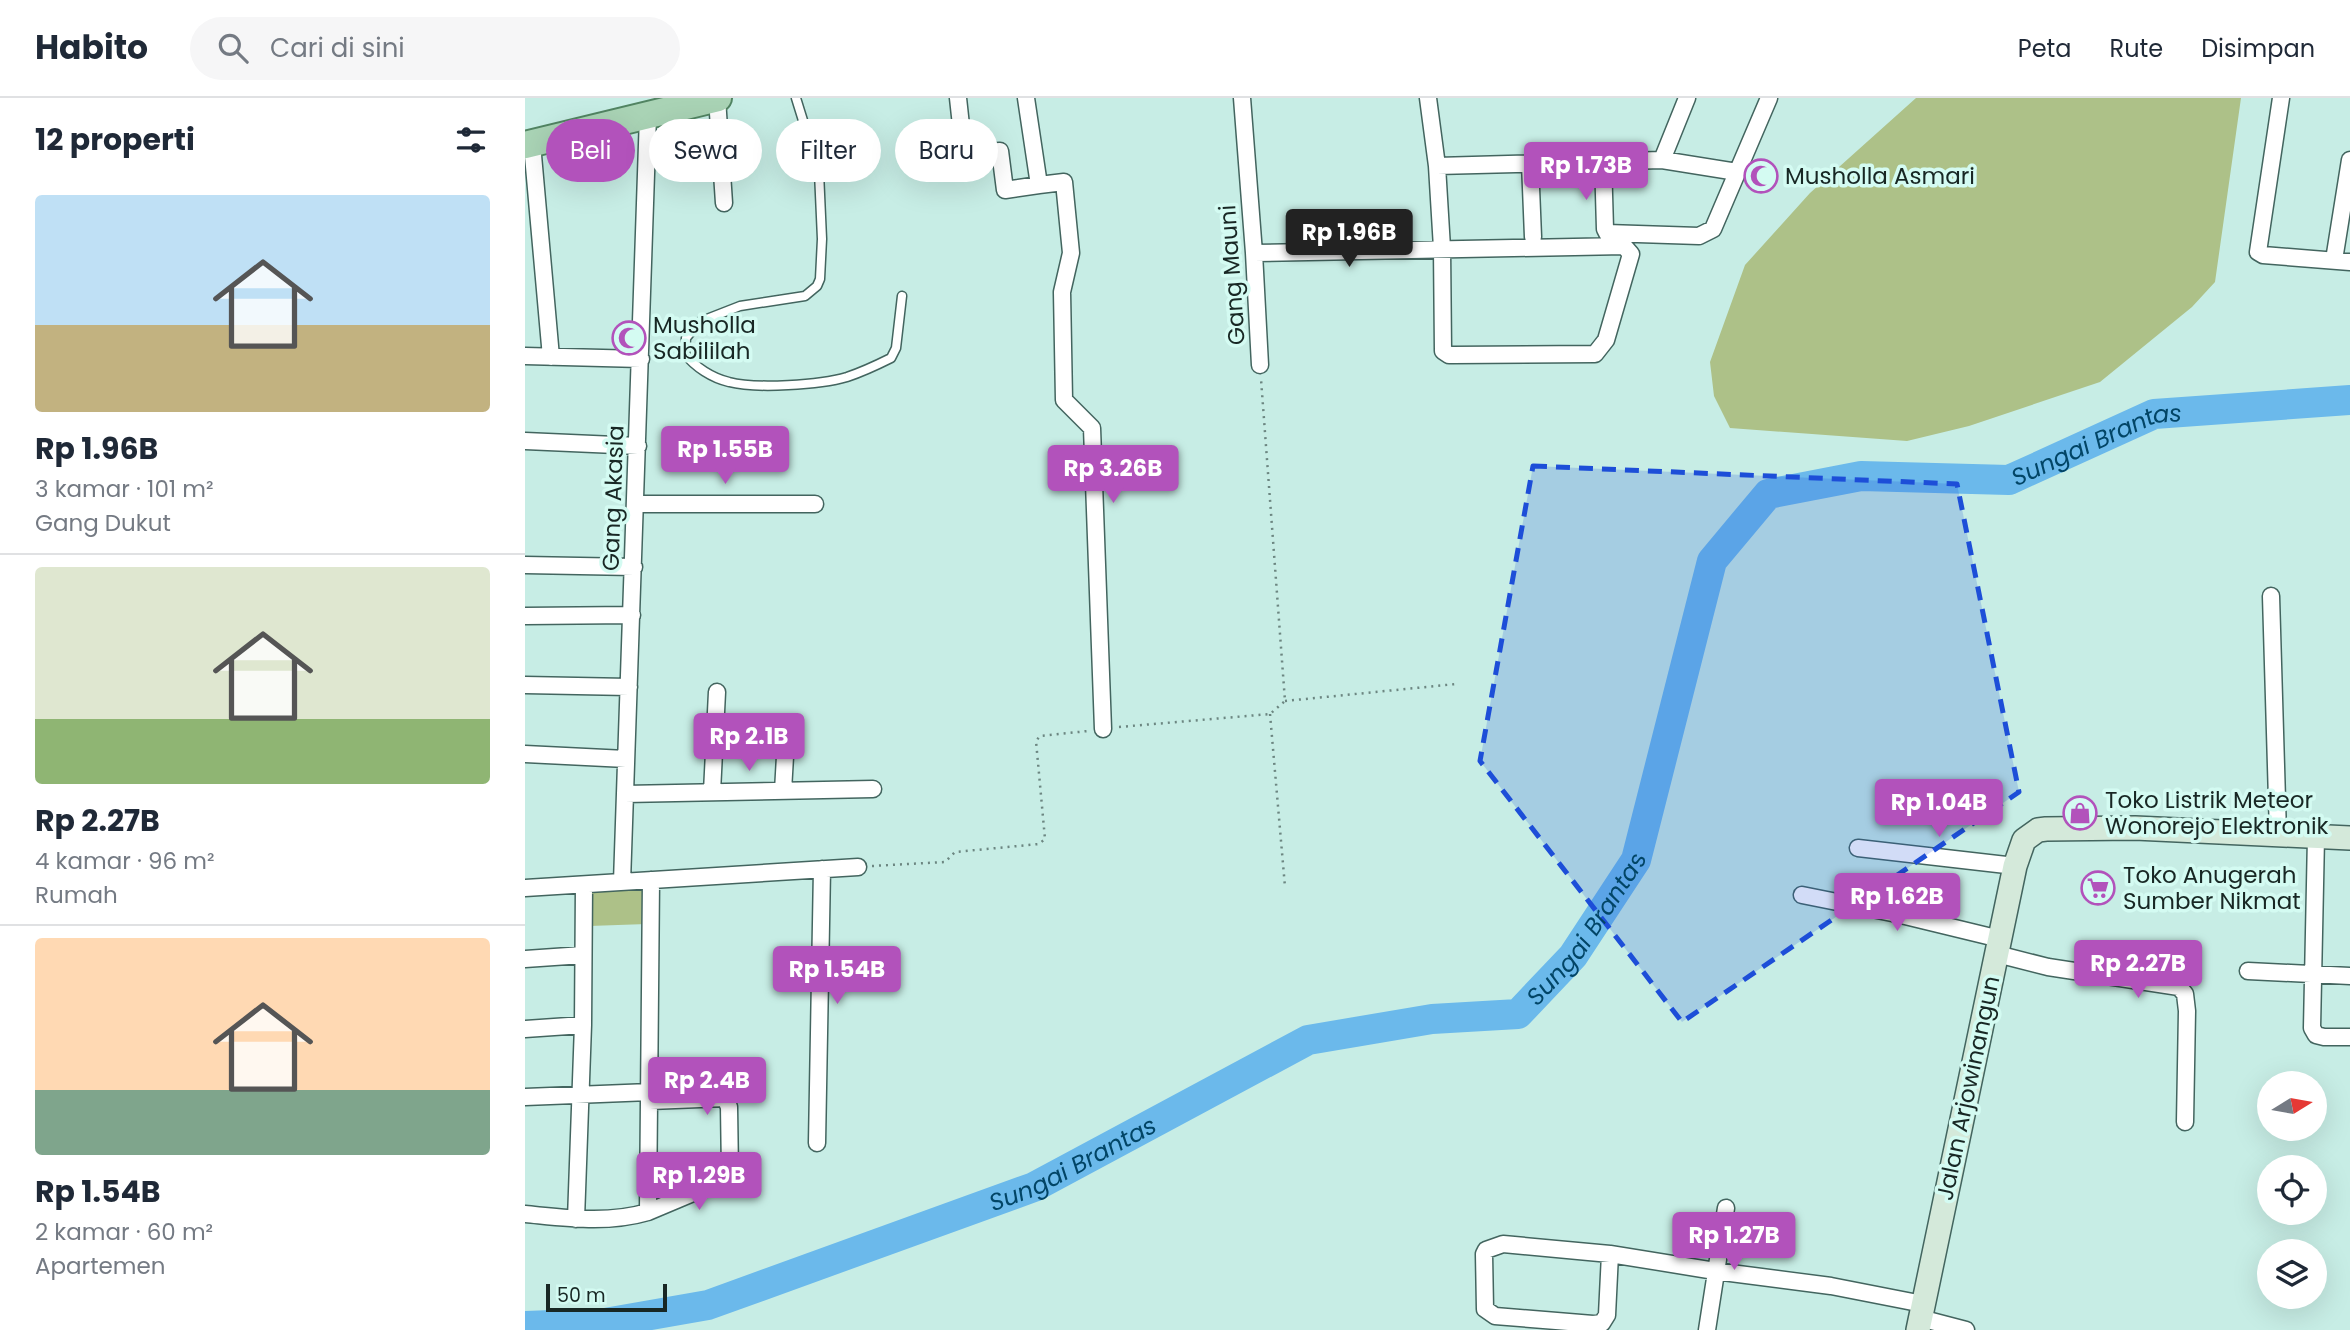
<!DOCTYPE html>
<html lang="id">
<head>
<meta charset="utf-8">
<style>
  :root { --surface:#fff; --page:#f6f6f7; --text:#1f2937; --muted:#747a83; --line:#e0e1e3; --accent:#b252bb }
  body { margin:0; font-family:Poppins,sans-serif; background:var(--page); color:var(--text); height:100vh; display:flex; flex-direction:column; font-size:26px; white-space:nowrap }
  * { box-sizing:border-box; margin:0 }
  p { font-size:23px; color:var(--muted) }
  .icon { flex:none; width:38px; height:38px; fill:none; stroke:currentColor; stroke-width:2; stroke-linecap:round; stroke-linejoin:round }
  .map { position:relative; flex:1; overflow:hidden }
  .details { display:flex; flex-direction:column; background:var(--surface); width:525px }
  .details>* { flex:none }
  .top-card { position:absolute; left:21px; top:21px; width:665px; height:63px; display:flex; gap:14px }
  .needle { width:46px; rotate:79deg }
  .controls { position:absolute; left:1732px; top:973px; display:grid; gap:14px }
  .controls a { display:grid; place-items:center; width:70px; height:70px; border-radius:50%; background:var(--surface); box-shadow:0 7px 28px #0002; font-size:35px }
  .scale { position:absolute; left:21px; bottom:18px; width:121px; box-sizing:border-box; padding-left:7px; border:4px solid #182724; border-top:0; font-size:19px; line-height:24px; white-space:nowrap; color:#182724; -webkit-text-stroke:5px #d4fbf2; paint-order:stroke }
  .price { position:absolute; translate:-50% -60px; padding:0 16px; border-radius:7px; background:var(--accent); color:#fff; font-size:23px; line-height:46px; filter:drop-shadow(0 2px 4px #0008) }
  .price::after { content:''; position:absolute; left:50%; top:42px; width:21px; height:16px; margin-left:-10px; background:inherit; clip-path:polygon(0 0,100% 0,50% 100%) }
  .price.on { background:#222; color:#fff }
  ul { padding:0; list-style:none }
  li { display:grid; align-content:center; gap:14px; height:371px; padding:0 35px }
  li+li { border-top:2px solid var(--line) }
  li span { display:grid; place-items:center; height:217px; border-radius:7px; color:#555 }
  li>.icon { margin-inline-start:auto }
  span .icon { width:126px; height:126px; fill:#fffc; stroke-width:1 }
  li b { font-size:30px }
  h2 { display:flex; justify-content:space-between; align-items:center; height:84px; padding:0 35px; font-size:30px }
  .pill { padding:0 24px; border-radius:32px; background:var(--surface); box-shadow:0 7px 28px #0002; font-size:24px; line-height:63px }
  .pill.on { background:var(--accent); color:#fff }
  header { display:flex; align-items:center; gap:42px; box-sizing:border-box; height:98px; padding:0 35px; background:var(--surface); border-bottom:2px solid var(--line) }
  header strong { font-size:33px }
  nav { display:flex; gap:38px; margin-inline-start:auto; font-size:24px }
  .search { width:490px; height:63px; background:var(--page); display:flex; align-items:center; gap:18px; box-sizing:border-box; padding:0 24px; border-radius:38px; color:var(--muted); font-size:26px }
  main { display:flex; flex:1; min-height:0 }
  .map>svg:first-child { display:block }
</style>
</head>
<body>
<header>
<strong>Habito</strong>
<div class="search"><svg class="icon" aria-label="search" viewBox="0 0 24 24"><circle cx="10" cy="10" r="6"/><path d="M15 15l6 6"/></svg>Cari di sini</div>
<nav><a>Peta</a><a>Rute</a><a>Disimpan</a></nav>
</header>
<main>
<section class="details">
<h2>12 properti<svg class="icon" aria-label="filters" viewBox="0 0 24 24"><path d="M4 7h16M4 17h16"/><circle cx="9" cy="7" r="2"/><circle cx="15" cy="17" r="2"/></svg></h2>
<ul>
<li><span style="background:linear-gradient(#bfe0f5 60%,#c2b280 0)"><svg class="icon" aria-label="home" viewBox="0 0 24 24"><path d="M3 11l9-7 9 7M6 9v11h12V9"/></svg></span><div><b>Rp 1.96B</b><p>3 kamar · 101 m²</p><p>Gang Dukut</p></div></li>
<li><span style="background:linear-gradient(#dfe7d0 70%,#8fb573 0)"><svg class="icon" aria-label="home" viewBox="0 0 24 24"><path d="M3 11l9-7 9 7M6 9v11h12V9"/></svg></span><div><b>Rp 2.27B</b><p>4 kamar · 96 m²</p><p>Rumah</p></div></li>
<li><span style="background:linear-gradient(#ffd9b3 70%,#7fa58c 0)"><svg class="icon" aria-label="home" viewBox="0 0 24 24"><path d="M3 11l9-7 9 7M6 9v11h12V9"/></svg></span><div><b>Rp 1.54B</b><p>2 kamar · 60 m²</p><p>Apartemen</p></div></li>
</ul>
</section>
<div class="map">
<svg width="1825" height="1232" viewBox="0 0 1825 1232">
  <rect width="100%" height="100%" fill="#c7ede5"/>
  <!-- green -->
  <path fill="#adc188" d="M1391 0H1716L1690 184 1667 209 1575 284 1444 328 1382 343 1205 330 1189 298 1185 264 1220 167 1285 95Z
    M121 789 122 826 64 828 65 792Z"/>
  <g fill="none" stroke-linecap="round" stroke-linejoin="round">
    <!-- river -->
    <path stroke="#6bb9eb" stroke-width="30" id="s1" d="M0 1228 80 1225 183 1207 509 1089 783 942 907 921 993 916 1048 858 1111 762 1187 463 1243 396 1336 378 1484 382 1629 316 1825 302"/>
    <defs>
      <path id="lane" d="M271 0 294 74 297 141 295 181 292 188 280 198 215 208 174 224 161 240 160 256C170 269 187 280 204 284 231 291 295 287 322 279 337 274 352 267 366 260L371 250 377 198"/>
      <path id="street" d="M192 0 199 105
        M433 0 439 55 475 53 480 92 514 87 501 0
        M717 0 729 155 735 267
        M1756 0 1733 154 1738 157 1825 164
        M7 46 26 259
        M1078 62 1080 131 1082 135 1174 138 1188 131 1244 0
        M1137 62 1162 0
        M1005 65 1008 139
        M912 68 1137 62 1212 74
        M514 87 539 84 546 155 537 194 539 302 567 330 578 631
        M729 155 1099 148 1106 156 1081 242 1070 256 928 257H924L918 253 917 150 912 68 903 0
        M1809 162 1825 62
        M0 258 116 261
        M0 343 113 348
        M111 406H290
        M0 467 109 469
        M1746 498 1753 736
        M0 518 107 517
        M0 587 104 589
        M0 656 101 661
        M258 693 261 641
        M187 694 192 594
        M100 696 348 691
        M1791 739 1787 930 1791 937 1799 939H1825
        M1333 750 1490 768
        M97 784 123 17
        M0 790 333 769
        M1277 797 1372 816 1475 841
        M1472 856 1523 869 1654 889 1660 896 1662 913 1660 1024
        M0 861 58 857
        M1723 873 1825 878
        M0 931 58 927
        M0 999 125 994
        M292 1045 297 771
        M123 1114 199 1082 205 1074 204 1009 200 1000 125 1003
        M0 1116C42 1120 82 1126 123 1114L126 782
        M51 1121 58 927 59 787
        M1085 1156 1082 1217 1077 1225 1068 1226 970 1218 960 1211 959 1156 961 1152 978 1146 1085 1156 1190 1173 1306 1188 1398 1206
        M1395 1220 1441 1232
        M1182 1232 1201 1110"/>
      <path id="secondary" d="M1393 1232 1490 768 1499 742 1513 732 1521 731 1610 730 1825 740"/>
      <path id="primary" d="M0 47 193 0"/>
    </defs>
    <!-- lane casing -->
    <use href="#lane" stroke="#43655f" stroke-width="11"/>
    <!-- street casing -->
    <use href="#street" stroke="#43655f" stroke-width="19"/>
    <!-- secondary casing -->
    <use href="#secondary" stroke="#43655f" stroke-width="26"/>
    <!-- primary casing -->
    <use href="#primary" stroke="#518462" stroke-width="30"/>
    <!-- path -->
    <path stroke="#6c8681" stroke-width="2.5" stroke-dasharray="2 5" stroke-linecap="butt" d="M760 603 931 586
      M745 616 760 789
      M594 629 745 616 760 603 736 281
      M347 768 420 764 430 754 514 746 520 741 511 643 515 638 563 633"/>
    <!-- lane -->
    <use href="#lane" stroke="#fff" stroke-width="8"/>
    <!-- street -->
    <use href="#street" stroke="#fff" stroke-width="16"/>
    <!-- secondary -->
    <use href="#secondary" stroke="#d4e9da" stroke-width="23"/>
    <!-- primary -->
    <use href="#primary" stroke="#a9d3b5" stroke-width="26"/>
  </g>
  <!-- marked area -->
  <path fill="#1d4ed8" fill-opacity="0.2" stroke="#1d4ed8" stroke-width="5" stroke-dasharray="14 9" stroke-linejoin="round" d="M1008 368 1432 386 1494 694 1157 924 955 663Z"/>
  <!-- icons -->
  <defs>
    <symbol id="mosque-ring" viewBox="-11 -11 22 22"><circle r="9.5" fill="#d4fbf2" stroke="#b252bb" stroke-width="1.5"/><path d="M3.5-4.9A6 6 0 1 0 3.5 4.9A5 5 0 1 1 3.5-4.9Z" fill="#b252bb"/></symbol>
    <symbol id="shop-ring" viewBox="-11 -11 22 22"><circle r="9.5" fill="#d4fbf2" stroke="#b252bb" stroke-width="1.5"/><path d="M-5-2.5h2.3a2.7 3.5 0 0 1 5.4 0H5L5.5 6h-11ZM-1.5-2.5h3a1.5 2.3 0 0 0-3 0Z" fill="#b252bb"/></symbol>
    <symbol id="supermarket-ring" viewBox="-11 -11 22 22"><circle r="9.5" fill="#d4fbf2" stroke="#b252bb" stroke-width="1.5"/><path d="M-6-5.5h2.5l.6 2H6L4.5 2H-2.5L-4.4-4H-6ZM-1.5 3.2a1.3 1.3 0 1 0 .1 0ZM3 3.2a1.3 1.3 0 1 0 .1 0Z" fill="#b252bb"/></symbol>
  </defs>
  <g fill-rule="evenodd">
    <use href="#mosque-ring" x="1217" y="59" width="38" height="38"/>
    <use href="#mosque-ring" x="85" y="221" width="38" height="38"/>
    <use href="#shop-ring" x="1536" y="696" width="38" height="38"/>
    <use href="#supermarket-ring" x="1554" y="771" width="38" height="38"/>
  </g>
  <g text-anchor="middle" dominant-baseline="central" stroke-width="7" stroke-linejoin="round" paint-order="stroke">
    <!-- poi labels -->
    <g font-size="23" fill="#182724" stroke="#d4fbf2" text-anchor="start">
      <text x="1260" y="78">Musholla Asmari</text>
      <text x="128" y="227">Musholla<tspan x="128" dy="26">Sabililah</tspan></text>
      <text x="1580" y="702">Toko Listrik Meteor<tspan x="1580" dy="26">Wonorejo Elektronik</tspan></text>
      <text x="1598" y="777">Toko Anugerah<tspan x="1598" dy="26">Sumber Nikmat</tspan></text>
    </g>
    <!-- street labels -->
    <g font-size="23" fill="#182724" stroke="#d4fbf2">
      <text transform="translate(707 177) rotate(-94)">Gang Mauni</text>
      <text transform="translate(88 400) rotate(-88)">Gang Akasia</text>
      <text transform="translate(1443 990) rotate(-78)">Jalan Arjowinangun</text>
    </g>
    <!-- water labels -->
    <g font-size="24" font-style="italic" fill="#024566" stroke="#d4fbf2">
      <text stroke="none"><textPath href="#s1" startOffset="1983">Sungai Brantas</textPath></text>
      <text stroke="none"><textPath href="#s1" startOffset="1164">Sungai Brantas</textPath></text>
      <text stroke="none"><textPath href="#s1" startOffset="576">Sungai Brantas</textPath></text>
    </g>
  </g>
</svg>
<div class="controls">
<a><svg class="needle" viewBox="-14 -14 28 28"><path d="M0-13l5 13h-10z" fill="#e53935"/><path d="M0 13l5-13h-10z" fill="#747a83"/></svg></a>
<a><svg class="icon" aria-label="locate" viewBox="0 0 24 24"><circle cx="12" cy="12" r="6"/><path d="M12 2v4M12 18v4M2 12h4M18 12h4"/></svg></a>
<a><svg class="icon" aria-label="layers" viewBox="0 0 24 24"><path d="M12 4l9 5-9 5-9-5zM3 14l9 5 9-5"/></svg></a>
</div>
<div class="scale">50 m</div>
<b class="price" style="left:1061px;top:104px">Rp 1.73B</b>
<b class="price on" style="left:824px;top:171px">Rp 1.96B</b>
<b class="price" style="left:200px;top:388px">Rp 1.55B</b>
<b class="price" style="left:588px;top:407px">Rp 3.26B</b>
<b class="price" style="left:224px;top:675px">Rp 2.1B</b>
<b class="price" style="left:1414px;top:741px">Rp 1.04B</b>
<b class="price" style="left:1372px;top:835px">Rp 1.62B</b>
<b class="price" style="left:1613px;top:902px">Rp 2.27B</b>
<b class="price" style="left:312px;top:908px">Rp 1.54B</b>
<b class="price" style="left:182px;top:1019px">Rp 2.4B</b>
<b class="price" style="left:174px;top:1114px">Rp 1.29B</b>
<b class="price" style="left:1209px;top:1174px">Rp 1.27B</b>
<div class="top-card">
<a class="pill on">Beli</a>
<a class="pill">Sewa</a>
<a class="pill">Filter</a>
<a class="pill">Baru</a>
</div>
</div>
</main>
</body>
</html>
